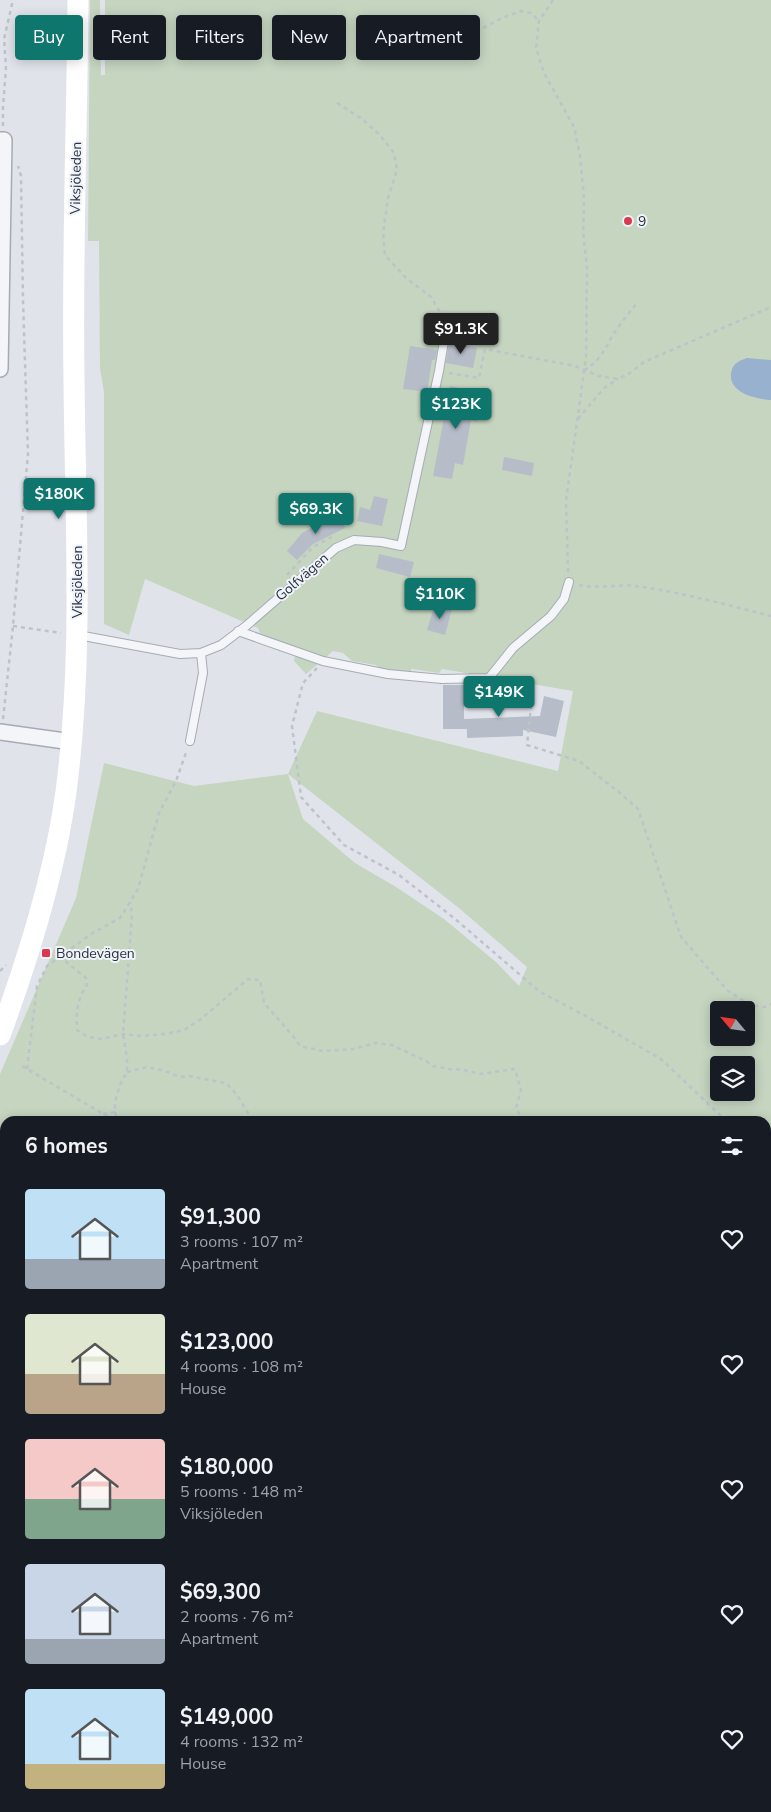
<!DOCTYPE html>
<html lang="en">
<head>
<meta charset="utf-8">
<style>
  :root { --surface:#171b24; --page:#242831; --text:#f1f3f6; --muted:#9ea1a6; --accent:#0f766e }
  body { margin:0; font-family:"Nunito Sans",sans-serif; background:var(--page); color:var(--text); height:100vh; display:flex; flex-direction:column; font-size:19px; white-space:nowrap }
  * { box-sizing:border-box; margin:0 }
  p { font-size:16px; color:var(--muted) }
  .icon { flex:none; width:28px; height:28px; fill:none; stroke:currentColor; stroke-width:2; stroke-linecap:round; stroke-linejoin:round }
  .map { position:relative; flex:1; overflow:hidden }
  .sheet { position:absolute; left:0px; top:1116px; width:771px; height:696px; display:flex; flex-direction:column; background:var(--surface); border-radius:15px 15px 0 0; box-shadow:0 2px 12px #0003 }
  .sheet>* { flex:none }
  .guide { position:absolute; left:15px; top:15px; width:500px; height:45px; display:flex; gap:10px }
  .needle { width:32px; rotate:299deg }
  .buttons { position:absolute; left:710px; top:1001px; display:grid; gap:10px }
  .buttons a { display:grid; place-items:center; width:45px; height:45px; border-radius:5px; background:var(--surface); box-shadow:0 2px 12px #0003; font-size:25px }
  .price { position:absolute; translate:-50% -42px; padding:0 11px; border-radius:5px; background:var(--accent); color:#fff; font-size:16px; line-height:32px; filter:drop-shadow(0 1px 2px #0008) }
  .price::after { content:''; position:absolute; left:50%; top:30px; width:15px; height:11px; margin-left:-8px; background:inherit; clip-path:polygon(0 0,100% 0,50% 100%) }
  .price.on { background:#222; color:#fff }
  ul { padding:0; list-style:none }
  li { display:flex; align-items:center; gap:15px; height:125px; padding:0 25px }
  li span { display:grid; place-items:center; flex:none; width:140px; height:100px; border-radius:5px; color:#555 }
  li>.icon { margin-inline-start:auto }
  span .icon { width:60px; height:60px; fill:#fffc; stroke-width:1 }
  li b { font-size:21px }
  h2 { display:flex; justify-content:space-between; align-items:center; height:60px; padding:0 25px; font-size:21px }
  .tag { padding:0 18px; border-radius:5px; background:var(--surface); box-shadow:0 2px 12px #0003; font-size:18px; line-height:45px }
  .tag.on { background:var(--accent); color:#fff }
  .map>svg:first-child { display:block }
</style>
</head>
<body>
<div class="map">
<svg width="771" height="1812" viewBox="0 0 771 1812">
  <rect width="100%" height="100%" fill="#e0e4ea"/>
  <!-- green -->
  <path fill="#c5d5c0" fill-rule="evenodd" d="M90 0H100L101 75H105V0H771V1279L766 1274V1121H5V1242L0 1246V1074L76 898 104 763 194 786 288 774 317 711 558 771 573 691 442 669 439 673 412 669 404 679 389 676 376 665 352 661 343 653 333 651 306 674 294 661 296 649 260 633 258 628 145 579 129 635 104 624V392L100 368 99 241H88ZM288 774 459 908 527 967 519 986 496 962 444 919 396 887 355 863 303 819ZM719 1010H746V1038H719ZM719 1065H746V1092H719Z
    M771 1576V1654L766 1658V1580Z
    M169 1808H374L368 1812H164Z"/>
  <!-- water -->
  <path fill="#98b1ce" d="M747 358 771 360V400C756 399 729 393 731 374 732 364 738 361 747 358Z"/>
  <!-- building -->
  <path fill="#b7bdc8" d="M449 343 477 348 473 368 446 363Z
    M410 346 437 350 435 360H432L427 392 403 389Z
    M450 386 482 393 477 422 471 420 463 465 455 463 452 479 433 476Z
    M504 457 534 463 532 476 502 470Z
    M374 496 388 499 382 526 357 521 360 507 370 510Z
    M339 513 345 528 313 544 297 560 287 551 302 533Z
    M379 554 414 562 410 577 376 568Z
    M435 604 452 609 445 635 427 630Z
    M443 685H464V719L540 716 544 696 564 701 556 737 523 730V736L467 738V729H443Z"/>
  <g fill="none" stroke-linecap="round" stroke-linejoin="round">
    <defs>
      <path id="service" d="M238 631 323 661 388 674 442 679 489 678 513 648 551 616 564 599 569 582
        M78 635 180 654 201 653 221 645 246 626 336 548 354 540 382 542 401 546 439 371 444 341 445 319
        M190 741 203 673 201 653
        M0 1313 5 1307
        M697 1812 698 1808"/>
      <path id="minor" d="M0 140H4L0 369
        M0 732 72 742
        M0 1254 5 1249
        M0 1264 5 1268
        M766 1362 771 1371
        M766 1461 771 1446
        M766 1698 771 1700
        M0 1734 5 1732
        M766 1771H771
        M573 1808 577 1812
        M467 1812 472 1808
        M496 1812 502 1808
        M616 1812 630 1808"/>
    </defs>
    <!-- service casing -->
    <use href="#service" stroke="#a5abb5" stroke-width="10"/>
    <!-- minor casing -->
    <use href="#minor" stroke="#a5abb5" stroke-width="18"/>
    <!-- path -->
    <path stroke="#bec2c9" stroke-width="2.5" stroke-dasharray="4 4" stroke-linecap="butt" d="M553 0 539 21 536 48 544 73 574 127 580 155 584 199 583 232 587 267 586 357 566 501 568 573
      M383 51 413 49 460 40 502 18 521 11 531 13 539 21
      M337 103 362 119 379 134 394 153 397 170 388 198 383 233 385 255 406 278 431 297 440 312
      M3 126V107L6 68 4 39 13 0
      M584 370C601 361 605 348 614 333 621 323 629 313 636 304
      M449 373 479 378 485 349 575 366 599 376 618 379 630 373 644 362 771 307
      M578 419 604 388 618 379
      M287 575 313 547 332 537
      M579 585C597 589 617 584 636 586 680 592 728 605 771 616
      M13 626 61 633
      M317 668 303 683 292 726 301 797 344 845 399 875 454 918 540 992 584 1015 661 1059 720 1115 723 1121
      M498 682 515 690 531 707 527 745 579 761 620 793 638 809 681 937 727 990 750 1005 765 1007 771 1004
      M3 719 13 626 28 454 23 301 21 176 18 166
      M59 956 86 978 87 985C77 999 76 1013 77 1030L88 1037 102 1039 123 1034 141 1036 165 1034 184 1030 201 1019 248 979 260 980 264 1003 293 1036 300 1046 323 1051 354 1049 375 1043 392 1045 426 1061 433 1066 454 1070 460 1069 480 1074 515 1069 521 1090 516 1108 523 1121
      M0 971 6 965
      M22 1066 115 1121
      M27 1069 37 986 47 966 91 934 120 918 138 889 159 813 176 781 187 750
      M127 1072 147 1067 165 1071 180 1077 189 1076 226 1083 237 1095 250 1116 251 1121
      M115 1112 118 1121
      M103 1114 115 1112V1101L120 1085 127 1072V1058L123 1034 132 914 130 902
      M766 1192 771 1195
      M0 1370 5 1364
      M0 1407H5
      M0 1548 5 1552
      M2 1596 5 1572
      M0 1597H5
      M766 1609 771 1604
      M54 1812 66 1808
      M194 1812 199 1808"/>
    <!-- service -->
    <use href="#service" stroke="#f3f5f8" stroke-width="8"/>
    <!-- minor -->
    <use href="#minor" stroke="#f3f5f8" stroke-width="15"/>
    <!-- secondary -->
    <path stroke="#fff" stroke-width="21" d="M0 1035C28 959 55 873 66 792 84 655 75 516 74 378 72 252 77 126 78 0"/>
  </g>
  <!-- markers -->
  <g fill="#da3a4f" stroke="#f0f3f7" stroke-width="2">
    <circle cx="628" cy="221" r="5"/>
    <rect x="41" y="948" width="10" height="10" rx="2.5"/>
  </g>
  <g text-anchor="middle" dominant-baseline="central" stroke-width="4" stroke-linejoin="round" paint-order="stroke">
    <!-- street labels -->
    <g font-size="14" fill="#273143" stroke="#f0f3f7">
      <text transform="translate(76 178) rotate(-89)">Viksjöleden</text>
      <text transform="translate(302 577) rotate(-41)">Golfvägen</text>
      <text transform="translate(77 582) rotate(-90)">Viksjöleden</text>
    </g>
    <!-- poi labels -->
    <g font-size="14" fill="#273143" stroke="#f0f3f7" text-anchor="start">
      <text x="638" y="221">9</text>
      <text x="56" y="953">Bondevägen</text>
    </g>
  </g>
</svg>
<div class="buttons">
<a><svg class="needle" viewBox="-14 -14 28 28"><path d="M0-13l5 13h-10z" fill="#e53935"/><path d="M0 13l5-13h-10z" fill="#9ea1a6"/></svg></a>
<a><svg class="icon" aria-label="layers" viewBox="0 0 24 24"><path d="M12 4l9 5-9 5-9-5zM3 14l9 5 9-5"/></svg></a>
</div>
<b class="price on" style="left:461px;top:355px">$91.3K</b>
<b class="price" style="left:456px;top:430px">$123K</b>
<b class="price" style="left:59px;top:520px">$180K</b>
<b class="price" style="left:316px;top:535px">$69.3K</b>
<b class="price" style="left:440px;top:620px">$110K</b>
<b class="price" style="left:499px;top:718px">$149K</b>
<div class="guide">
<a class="tag on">Buy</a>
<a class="tag">Rent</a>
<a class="tag">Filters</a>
<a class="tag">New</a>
<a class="tag">Apartment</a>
</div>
<section class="sheet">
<h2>6 homes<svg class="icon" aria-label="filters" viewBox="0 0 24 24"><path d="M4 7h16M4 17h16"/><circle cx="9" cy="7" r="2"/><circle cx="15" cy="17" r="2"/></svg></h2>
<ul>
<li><span style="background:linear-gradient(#bfe0f5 70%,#9aa5b1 0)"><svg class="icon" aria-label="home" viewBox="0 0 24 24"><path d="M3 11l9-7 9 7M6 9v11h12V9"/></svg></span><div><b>$91,300</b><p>3 rooms · 107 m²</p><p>Apartment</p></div><svg class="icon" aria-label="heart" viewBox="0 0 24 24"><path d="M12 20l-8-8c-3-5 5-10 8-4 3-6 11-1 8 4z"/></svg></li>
<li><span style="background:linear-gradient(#dfe7d0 60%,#b9a48a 0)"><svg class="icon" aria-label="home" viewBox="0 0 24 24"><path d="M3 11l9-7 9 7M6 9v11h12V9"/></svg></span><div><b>$123,000</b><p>4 rooms · 108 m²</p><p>House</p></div><svg class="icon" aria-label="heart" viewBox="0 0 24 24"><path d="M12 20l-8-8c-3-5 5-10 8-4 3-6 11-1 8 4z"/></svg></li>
<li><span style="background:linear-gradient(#f6c9c9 60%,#7fa58c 0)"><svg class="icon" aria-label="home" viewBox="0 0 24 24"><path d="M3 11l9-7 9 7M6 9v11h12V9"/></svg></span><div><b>$180,000</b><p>5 rooms · 148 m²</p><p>Viksjöleden</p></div><svg class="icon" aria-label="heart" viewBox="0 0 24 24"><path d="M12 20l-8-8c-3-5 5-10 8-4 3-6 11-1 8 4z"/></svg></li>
<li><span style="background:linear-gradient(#c9d6e8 75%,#9aa5b1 0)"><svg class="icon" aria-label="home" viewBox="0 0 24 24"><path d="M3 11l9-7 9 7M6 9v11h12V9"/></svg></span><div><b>$69,300</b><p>2 rooms · 76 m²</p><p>Apartment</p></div><svg class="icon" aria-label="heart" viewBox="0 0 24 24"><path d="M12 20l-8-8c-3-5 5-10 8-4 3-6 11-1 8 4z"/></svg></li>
<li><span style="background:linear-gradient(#bfe0f5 75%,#c2b280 0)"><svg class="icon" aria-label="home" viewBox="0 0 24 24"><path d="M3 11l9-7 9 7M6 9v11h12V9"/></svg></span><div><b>$149,000</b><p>4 rooms · 132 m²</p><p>House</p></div><svg class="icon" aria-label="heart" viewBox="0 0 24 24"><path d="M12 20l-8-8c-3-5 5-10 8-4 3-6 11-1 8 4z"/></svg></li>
</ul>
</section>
</div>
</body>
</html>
